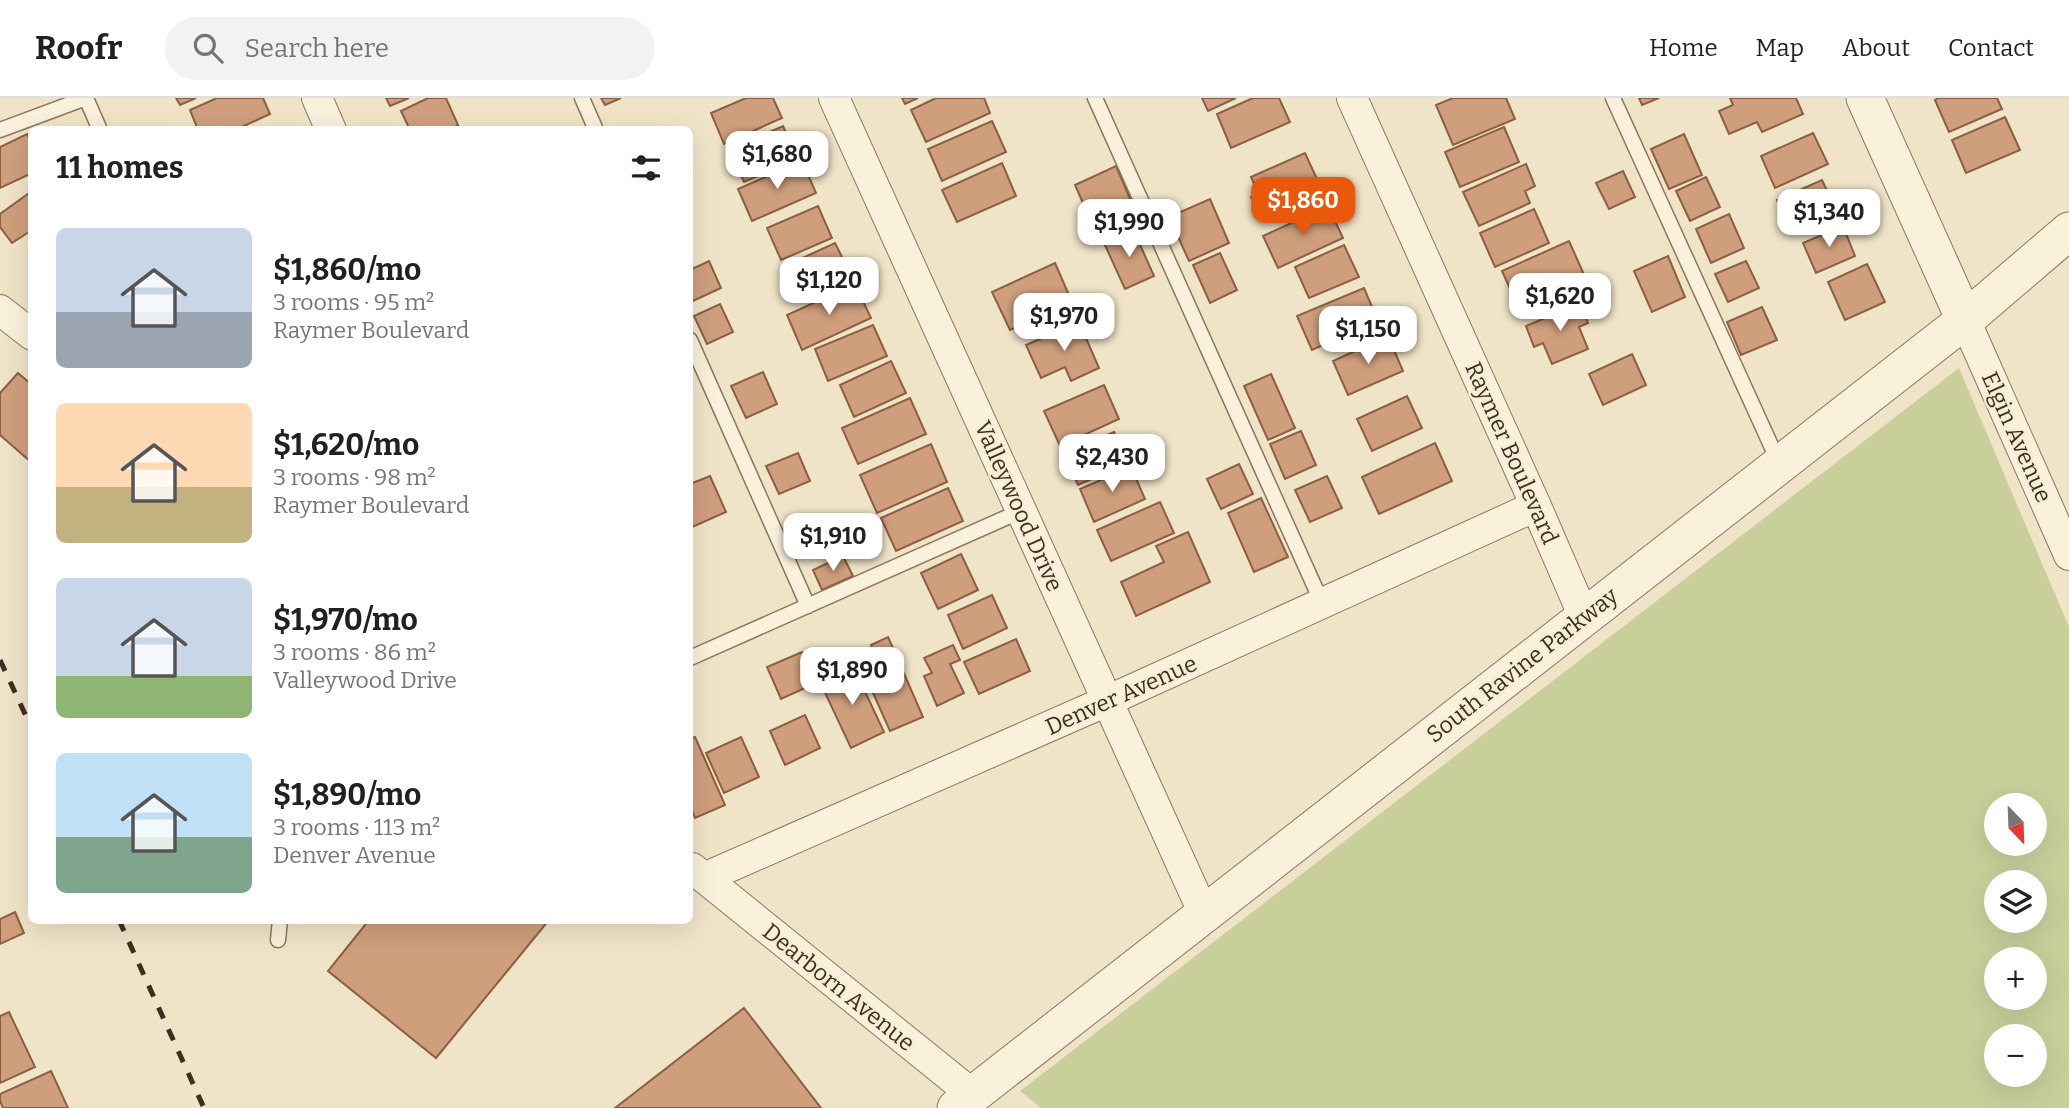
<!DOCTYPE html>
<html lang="en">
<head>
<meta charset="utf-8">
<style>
  :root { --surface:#fff; --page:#f2f2f2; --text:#202124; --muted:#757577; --line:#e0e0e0; --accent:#ea580c }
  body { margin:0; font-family:Bitter,serif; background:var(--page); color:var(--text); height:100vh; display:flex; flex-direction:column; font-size:26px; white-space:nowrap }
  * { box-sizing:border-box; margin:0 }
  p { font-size:23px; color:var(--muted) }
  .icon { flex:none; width:38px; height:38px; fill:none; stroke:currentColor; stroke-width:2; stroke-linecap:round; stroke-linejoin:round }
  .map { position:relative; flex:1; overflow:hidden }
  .sheet { position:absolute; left:28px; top:28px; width:665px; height:798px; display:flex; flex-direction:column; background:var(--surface); border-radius:10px; box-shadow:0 7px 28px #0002 }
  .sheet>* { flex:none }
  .needle { width:46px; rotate:157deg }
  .tools { position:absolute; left:1984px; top:695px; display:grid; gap:14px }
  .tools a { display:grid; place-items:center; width:63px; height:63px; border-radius:50%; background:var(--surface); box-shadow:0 7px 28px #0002; font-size:35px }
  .price { position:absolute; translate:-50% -60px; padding:0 16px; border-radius:14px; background:#fff; color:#222; font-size:23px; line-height:46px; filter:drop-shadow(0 2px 4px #0008) }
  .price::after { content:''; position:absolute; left:50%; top:42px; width:21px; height:16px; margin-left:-10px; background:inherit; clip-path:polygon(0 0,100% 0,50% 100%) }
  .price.selected { background:var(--accent); color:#fff }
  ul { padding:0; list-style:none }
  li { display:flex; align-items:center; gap:21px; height:175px; padding:0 28px }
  li span { display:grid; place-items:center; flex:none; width:196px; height:140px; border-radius:10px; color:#555 }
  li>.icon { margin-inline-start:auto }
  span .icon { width:84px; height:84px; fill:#fffc; stroke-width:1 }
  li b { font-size:30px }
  h2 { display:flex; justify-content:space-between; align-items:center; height:84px; padding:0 28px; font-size:30px }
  header { display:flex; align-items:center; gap:42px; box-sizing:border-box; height:98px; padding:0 35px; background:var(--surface); border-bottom:2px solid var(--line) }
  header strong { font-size:33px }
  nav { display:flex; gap:38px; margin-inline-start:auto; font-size:24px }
  .search { width:490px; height:63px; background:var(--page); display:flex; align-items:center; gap:18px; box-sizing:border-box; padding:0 24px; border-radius:38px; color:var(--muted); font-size:26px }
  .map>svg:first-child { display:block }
</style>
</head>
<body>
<header>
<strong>Roofr</strong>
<div class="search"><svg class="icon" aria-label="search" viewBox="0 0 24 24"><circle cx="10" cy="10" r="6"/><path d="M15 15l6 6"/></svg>Search here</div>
<nav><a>Home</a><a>Map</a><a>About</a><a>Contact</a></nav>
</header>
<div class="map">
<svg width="2069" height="1010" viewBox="0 0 2069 1010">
  <rect width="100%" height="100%" fill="#f0e4c8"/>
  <!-- green -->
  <path fill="#c9cf9b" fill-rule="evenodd" d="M1959 270 2069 529V1010H1041L1020 993ZM1997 707H2035V746H1997ZM1997 784H2035V822H1997ZM1997 861H2035V900H1997ZM1997 938H2035V976H1997Z"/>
  <!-- building -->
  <path fill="#cf9f7d" stroke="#8d5f41" stroke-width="2" d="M176 0H196L180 7Z
    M217 0H263L270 16 235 32H198L190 12Z
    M386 0H409L390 8Z
    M428 0H446L458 27 449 32H410L401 13Z
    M601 0H621L605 7Z
    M746 0H773L782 20 724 46 711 15Z
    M902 0H918L905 6Z
    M936 0H984L990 15 926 44 911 12Z
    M1202 0H1236L1208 13Z
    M1253 0H1279L1290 24 1231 50 1217 16Z
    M1453 0H1506L1515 21 1453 47 1436 7Z
    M1639 0H1659L1642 7Z
    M1730 0H1796L1803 16 1762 34 1757 24 1729 36 1719 13 1733 7Z
    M1938 0H1997L2002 11 1949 34 1935 2Z
    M2005 19 2020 52 1966 75 1952 42Z
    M992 23 1006 54 942 83 928 51Z
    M783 28 798 61 744 84 729 52Z
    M1504 29 1519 64 1460 89 1445 54Z
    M1813 35 1828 66 1775 90 1761 58Z
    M27 36 32 46V75L0 90V49Z
    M1684 36 1702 77 1669 91 1651 51Z
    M1305 55 1322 92 1260 120 1251 99 1258 95 1251 79Z
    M802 63 816 95 752 123 738 91Z
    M1002 65 1016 98 957 124 942 92Z
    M1526 66 1535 88 1525 93 1530 105 1479 128 1463 94Z
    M1116 68 1137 117 1096 135 1075 87Z
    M1623 73 1635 99 1609 111 1596 85Z
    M1706 79 1720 109 1690 123 1676 93Z
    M1822 82 1836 112 1791 132 1777 102Z
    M32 93V132L12 145 0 129V116Z
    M1210 101 1229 145 1189 163 1169 119Z
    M818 108 832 140 781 162 767 130Z
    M1328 108 1343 140 1278 170 1263 138Z
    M1534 111 1549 145 1495 169 1480 135Z
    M1729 116 1744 150 1711 165 1696 131Z
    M1843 128 1855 158 1816 175 1803 145Z
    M1133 131 1154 178 1125 191 1104 145Z
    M1569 143 1586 181 1519 211 1502 173Z
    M835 145 851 177 800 201 785 168Z
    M1344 147 1359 179 1309 200 1295 169Z
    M1220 155 1237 192 1210 205 1193 167Z
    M1668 158 1685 199 1652 214 1634 173Z
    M709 163 721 190 693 203 690 197V172Z
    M1746 163 1759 190 1728 204 1715 176Z
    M1055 165 1072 204 1010 232 992 194Z
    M1867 166 1885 204 1845 222 1828 184Z
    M855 186 871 220 802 252 787 217Z
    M1364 190 1378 223 1312 252 1297 218Z
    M1580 205 1588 225 1579 229 1588 251 1552 266 1543 245 1534 249 1526 228Z
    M720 206 733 234 707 246 694 218Z
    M1762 209 1777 242 1741 257 1727 224Z
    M1079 224 1099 270 1071 283 1065 269 1041 280 1026 247Z
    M873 227 887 258 828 283 815 251Z
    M1388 238 1403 273 1348 297 1333 263Z
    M1632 256 1646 287 1603 307 1589 276Z
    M891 263 906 295 854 319 840 287Z
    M763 274 777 306 746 320 731 288Z
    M18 275 32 287V365L0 337V295Z
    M1271 276 1295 330 1268 342 1244 288Z
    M1104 287 1119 321 1060 348 1044 313Z
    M1407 298 1422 330 1372 353 1357 321Z
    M910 300 926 336 858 366 842 330Z
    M1301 333 1316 367 1285 381 1270 346Z
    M1114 334 1128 365 1078 387 1064 355Z
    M1435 345 1452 383 1379 416 1362 379Z
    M931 346 947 384 877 415 860 377Z
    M798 355 810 383 779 396 766 368Z
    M1239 366 1253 396 1221 411 1207 381Z
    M1131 369 1145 401 1094 424 1080 391Z
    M710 378 726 414 690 430V386Z
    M1327 378 1342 410 1310 424 1295 392Z
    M948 390 963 423 896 453 881 420Z
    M1261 400 1288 459 1254 474 1228 415Z
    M1160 404 1174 435 1111 463 1097 432Z
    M1188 434 1210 484 1136 518 1121 484 1164 464 1156 448Z
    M961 456 978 492 938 511 921 475Z
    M843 458 853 478 822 492 813 472Z
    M992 497 1007 530 963 551 948 517Z
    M888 539 923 619 890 633 861 568 877 561 871 547Z
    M1016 541 1030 573 979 596 964 564Z
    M953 547 960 562 950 566 964 595 937 608 924 578 932 575 924 560Z
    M802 554 816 585 781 601 767 569Z
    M853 568 884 634 851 650 820 584Z
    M805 617 820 650 785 667 770 633Z
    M695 639 725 707 695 720 690 708V641Z
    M741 639 759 679 724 695 706 655Z
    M15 814 24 835 0 846V821Z
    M369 822H549L436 960 328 873Z
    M744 910 821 1010H615Z
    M9 914 35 969 0 985V918Z
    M51 973 68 1010H3L0 1003V996Z"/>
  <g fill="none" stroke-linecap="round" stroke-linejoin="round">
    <defs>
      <path id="service" d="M86 0 100 32
        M582 0 596 32
        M1095 0 1322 505
        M1613 0 1779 365
        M0 32 86 0
        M690 242 808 508
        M690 560 1021 413
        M278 842 280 822"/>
      <path id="minor" d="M317 0 331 32
        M834 0 1204 816
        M1352 0 1536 408 1584 519
        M0 212 32 237
        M1965 222 2069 457
        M692 770 972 996
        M704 780 1107 603 1536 408"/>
      <path id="tertiary" d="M1865 0 1965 222
        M956 1010 1965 222 2069 133"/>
    </defs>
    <!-- service casing -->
    <use href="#service" stroke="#8d765c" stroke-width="17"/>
    <!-- minor casing -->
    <use href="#minor" stroke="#8d765c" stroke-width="32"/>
    <!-- tertiary casing -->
    <use href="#tertiary" stroke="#8d765c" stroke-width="39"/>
    <!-- service -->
    <use href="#service" stroke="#faf1dc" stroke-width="14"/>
    <!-- minor -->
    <use href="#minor" stroke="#faf1dc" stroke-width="30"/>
    <!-- tertiary -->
    <use href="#tertiary" stroke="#faf1dc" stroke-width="37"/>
    <!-- rail -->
    <path stroke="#3d2e20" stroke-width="5" stroke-dasharray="12 12" stroke-linecap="butt" d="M0 562 32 631
      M119 822 204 1010"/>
  </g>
  <g text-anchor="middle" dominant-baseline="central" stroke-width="5" stroke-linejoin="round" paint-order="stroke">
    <!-- street labels -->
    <g font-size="23" fill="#3d2e20" stroke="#f7eed8">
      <text transform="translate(2017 339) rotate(66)">Elgin Avenue</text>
      <text transform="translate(1512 355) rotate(66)">Raymer Boulevard</text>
      <text transform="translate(1019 408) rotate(66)">Valleywood Drive</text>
      <text transform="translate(1522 567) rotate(-38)">South Ravine Parkway</text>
      <text transform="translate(1121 597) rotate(-24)">Denver Avenue</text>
      <text transform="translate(839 889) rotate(39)">Dearborn Avenue</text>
    </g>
  </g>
</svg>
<div class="tools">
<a><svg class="needle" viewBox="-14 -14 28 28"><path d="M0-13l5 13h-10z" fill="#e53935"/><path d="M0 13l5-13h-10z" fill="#757577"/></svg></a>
<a><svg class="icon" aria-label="layers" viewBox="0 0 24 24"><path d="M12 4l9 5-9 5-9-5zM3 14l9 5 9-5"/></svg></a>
<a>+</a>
<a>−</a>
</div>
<b class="price" style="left:777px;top:93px">$1,680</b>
<b class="price selected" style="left:1303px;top:139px">$1,860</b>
<b class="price" style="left:1829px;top:151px">$1,340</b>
<b class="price" style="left:1129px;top:161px">$1,990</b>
<b class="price" style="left:829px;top:219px">$1,120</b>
<b class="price" style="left:1560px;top:235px">$1,620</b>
<b class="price" style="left:1064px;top:255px">$1,970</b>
<b class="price" style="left:1368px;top:268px">$1,150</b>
<b class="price" style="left:1112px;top:396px">$2,430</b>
<b class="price" style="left:833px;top:475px">$1,910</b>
<b class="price" style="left:852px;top:609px">$1,890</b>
<section class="sheet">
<h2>11 homes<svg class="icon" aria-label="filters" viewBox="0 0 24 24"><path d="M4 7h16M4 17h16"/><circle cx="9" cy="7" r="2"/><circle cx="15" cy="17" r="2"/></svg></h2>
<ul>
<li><span style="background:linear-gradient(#c9d6e8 60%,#9aa5b1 0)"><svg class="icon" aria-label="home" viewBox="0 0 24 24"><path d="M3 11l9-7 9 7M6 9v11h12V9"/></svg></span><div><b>$1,860/mo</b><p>3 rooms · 95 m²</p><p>Raymer Boulevard</p></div></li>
<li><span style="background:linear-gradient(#ffd9b3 60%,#c2b280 0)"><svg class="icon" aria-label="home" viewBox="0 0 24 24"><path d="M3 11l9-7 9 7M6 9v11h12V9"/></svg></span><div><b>$1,620/mo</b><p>3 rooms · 98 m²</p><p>Raymer Boulevard</p></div></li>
<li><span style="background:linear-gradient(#c9d6e8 70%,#8fb573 0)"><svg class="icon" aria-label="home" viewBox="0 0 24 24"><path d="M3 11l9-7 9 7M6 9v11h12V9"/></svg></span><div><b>$1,970/mo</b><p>3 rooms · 86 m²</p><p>Valleywood Drive</p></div></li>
<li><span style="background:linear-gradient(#bfe0f5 60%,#7fa58c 0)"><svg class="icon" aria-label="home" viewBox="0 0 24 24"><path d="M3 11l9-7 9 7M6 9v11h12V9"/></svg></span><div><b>$1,890/mo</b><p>3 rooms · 113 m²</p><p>Denver Avenue</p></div></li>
</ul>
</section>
</div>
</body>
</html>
